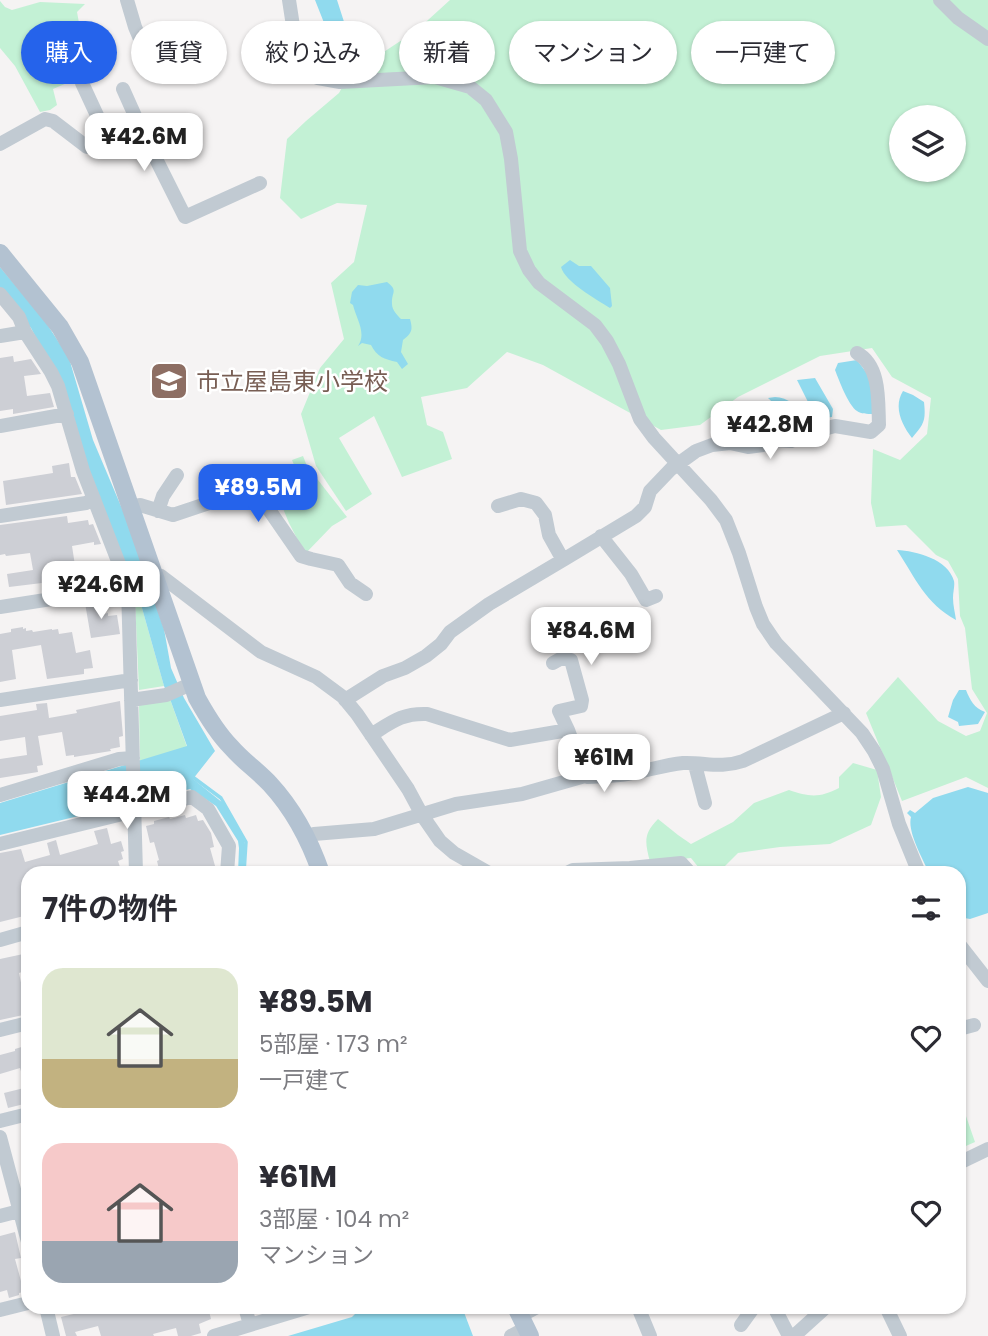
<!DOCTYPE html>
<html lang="ja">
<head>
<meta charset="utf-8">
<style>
  :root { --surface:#fff; --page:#f2f2f3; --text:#2b2b33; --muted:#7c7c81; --accent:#2563eb }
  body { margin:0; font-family:Poppins,"Noto Sans JP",sans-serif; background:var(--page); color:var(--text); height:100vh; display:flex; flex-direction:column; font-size:26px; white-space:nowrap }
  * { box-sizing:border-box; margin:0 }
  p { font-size:23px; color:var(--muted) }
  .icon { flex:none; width:38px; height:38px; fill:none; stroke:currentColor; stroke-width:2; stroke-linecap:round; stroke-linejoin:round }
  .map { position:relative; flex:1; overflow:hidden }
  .drawer { position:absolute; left:21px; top:866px; width:945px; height:448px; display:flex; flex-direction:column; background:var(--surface); border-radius:21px; box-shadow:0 2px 5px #0004 }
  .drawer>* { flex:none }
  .hud { position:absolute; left:21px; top:21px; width:947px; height:63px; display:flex; gap:14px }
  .buttons { position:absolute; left:889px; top:105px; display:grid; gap:14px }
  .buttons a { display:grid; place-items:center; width:77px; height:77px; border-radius:50%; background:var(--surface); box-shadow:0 2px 5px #0004; font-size:35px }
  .price { position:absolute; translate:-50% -60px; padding:0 16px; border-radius:14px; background:#fff; color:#222; font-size:23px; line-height:46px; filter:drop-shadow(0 2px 4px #0008) }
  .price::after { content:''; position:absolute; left:50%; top:42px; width:21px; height:16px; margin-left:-10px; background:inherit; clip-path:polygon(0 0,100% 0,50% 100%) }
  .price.selected { background:var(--accent); color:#fff }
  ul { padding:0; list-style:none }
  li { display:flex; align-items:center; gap:21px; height:175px; padding:0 21px }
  li span { display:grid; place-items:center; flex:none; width:196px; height:140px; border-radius:21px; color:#555 }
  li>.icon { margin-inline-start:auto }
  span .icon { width:84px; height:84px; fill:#fffc; stroke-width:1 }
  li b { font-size:30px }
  h2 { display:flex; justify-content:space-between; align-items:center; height:84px; padding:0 21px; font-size:30px }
  .tag { padding:0 24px; border-radius:32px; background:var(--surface); box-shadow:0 2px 5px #0004; font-size:24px; line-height:63px }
  .tag.selected { background:var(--accent); color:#fff }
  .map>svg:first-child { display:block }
</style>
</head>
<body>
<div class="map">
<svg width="988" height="1336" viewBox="0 0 988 1336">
  <rect width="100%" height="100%" fill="#f5f3f3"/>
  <!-- green -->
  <path fill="#c3f1d5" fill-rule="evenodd" d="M450 0H988V788L966 777 902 801 866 713 898 677 938 721 966 736 980 731 987 713 972 689 965 628 960 616 958 579 948 561 936 555 906 525 876 527 871 503 873 449 900 460 927 434 931 398 892 377 872 348 820 356 738 397 700 425 661 430 543 365 507 352 467 388 421 397 427 425 443 432 452 459 402 477 374 416 339 438 372 494 346 511 316 466 301 414 320 368 344 339 331 283 354 262 367 205 337 203 301 219 280 198 287 139 306 121 339 93 349 75 417 30ZM901 117H954V170H901Z
    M0 1 5 7 12 10 40 2 85 4 77 12 82 39 89 45 102 43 107 49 105 57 109 65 53 89 57 105 50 110 40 112 15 66 0 48Z
    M303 456 307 466 347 517 332 526 305 554 289 523 274 487 299 477 292 460Z
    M135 601H140L164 686 139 690Z
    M170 699 187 747 140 761 139 705Z
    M853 763 877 770 881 797 871 825 830 844 780 847 738 853 718 873H703L691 858 650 862C645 842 643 834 658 819L678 835 691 844 733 822 754 803 789 790C809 797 820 798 839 788V777Z
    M959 1096 975 1142 959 1149Z"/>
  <!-- water -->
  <path fill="#90daee" d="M315 0H337L346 28 355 35 348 39 350 48 347 54H339L334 48Z
    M570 260 579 266H591L610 288 612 306 610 308C596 299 565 282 561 267Z
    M0 267 45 321 69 358 93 440 126 518 164 629 171 668 184 698 215 751 193 779 223 803 244 840 246 850 244 873H238L239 848 238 841 216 806 190 789 0 835V803L187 746 170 699 164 686 140 601 43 352 31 328 0 291Z
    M387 282C399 291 391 292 392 304 392 310 397 315 401 319H410C413 330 412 333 403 340L401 352 408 364 402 369 397 362C384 359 377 357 371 345L362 343 358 346C367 333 356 318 353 305L350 303 352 292 358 285 367 286Z
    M857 360 872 380 873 414C867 414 861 414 857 411 848 405 839 380 835 370L838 363Z
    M815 378 833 409 832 417 821 418 811 408 797 380Z
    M903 391 913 395 924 402C926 421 924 424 912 438 902 425 893 407 903 391Z
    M775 397C788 397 798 407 806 417L804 422 797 426 768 398Z
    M741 407 770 419 782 434C759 442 740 436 722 418L734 408Z
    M897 550C916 551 948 559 954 581 955 586 953 592 953 598 953 605 955 613 956 620 925 603 916 579 897 550Z
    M959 690H966C970 700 974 708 985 712L978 724 959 726 958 722 948 717 953 700Z
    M968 787 988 793V913L970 919 959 917V873H929C923 859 907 832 911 817L907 813 910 810 915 813 933 798Z
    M366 1307H462L473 1336H288L352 1317 356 1313V1310Z"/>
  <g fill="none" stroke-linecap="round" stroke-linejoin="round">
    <!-- stream -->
    <path stroke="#90daee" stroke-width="3.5" d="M190 775 221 798 246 842 244 873"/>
  </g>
  <!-- building -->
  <path fill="#cdcfd5" d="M13 356 14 362 31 359 41 374 24 376 27 396 50 393 54 407 13 414V409L0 411V358Z
    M69 463 71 477H75L82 494 6 505 3 481 53 473 52 466Z
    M67 516 68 523 88 520 89 525 93 524 101 544 94 545V542L72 546 76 572 63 574 64 581 50 583 51 589 43 590 42 583 9 587 7 574 33 570 30 553 6 556 5 554 0 555V525Z
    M104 564 106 579 86 582 85 577 81 578 79 568Z
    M102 601 104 614 108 613V616L117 615 120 634 91 638 85 603Z
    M23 627V629L26 628V631L32 630 33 632 52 629V630L58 629 59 634 72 632 76 653 90 650 93 668 84 669V674L47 679 41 645 12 650 16 679 0 682V634L11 632V629Z
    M120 701 123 736 119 737 120 747 110 749 111 751 74 757V755L66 756 62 732 38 736 43 765 37 766 38 772 0 778V759L27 755 25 737 0 741V716L37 710 36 704 47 703 49 718 77 713 76 710Z
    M185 815 186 818 196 815 198 821 203 820 211 833 214 847 210 848 217 873H160L157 861 159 860 154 842 150 843 146 826 154 824V821L169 817 170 819Z
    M107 828 111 844 121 841 124 851 121 852 123 859 118 861 122 873H28V915L0 922V853L21 849 25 862 50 855 47 843 56 840 60 855 98 844 94 831Z
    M28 953V970L19 973 23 992 28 991V1014L0 1020V959Z
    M28 1045V1085H25L20 1068 0 1074V1055L15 1051V1049Z
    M28 1087V1103L8 1108 4 1093Z
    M15 1232 21 1258 15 1259 24 1292 19 1293V1295L9 1298 7 1290 0 1292V1236Z
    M103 1307H208L211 1319 199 1324 201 1333 191 1336H178L176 1328 153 1334 154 1336H101L98 1326 75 1332 77 1336H66L61 1317Z"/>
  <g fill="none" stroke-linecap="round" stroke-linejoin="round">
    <!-- minor -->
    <path stroke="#c1cad2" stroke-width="14" d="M127 0 135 27 143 46
      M289 0 297 52 318 78 340 82 435 77 470 87 486 100 506 132 511 159 520 251 529 270 539 283 595 325 607 341 619 364 640 419 654 438 711 500 726 520 739 553 756 607 763 624 776 643 862 733 874 751 883 769 899 824 919 873
      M940 0 958 18 988 39
      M82 83 108 139
      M123 89 140 127
      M0 144 45 119 53 121 87 147 140 127 185 217 260 183
      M0 294 19 317 25 332 51 372 58 386 83 471 128 587 136 873
      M0 336 25 332
      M0 426 67 414
      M131 508 140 505 173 515 254 488 301 556 311 559 338 565 350 583 366 594
      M158 511 163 496 177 475
      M0 516 86 503 94 499
      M601 536 631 574 646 600 656 596
      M563 560 636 516 645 507 650 491 671 469 696 451 712 445 730 443 748 447 763 445 776 440 791 441 812 432 835 426 871 432 879 425C878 402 881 366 857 353
      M0 607 128 587 161 576 261 652 316 677 343 697 357 714 408 789 422 815 440 841 454 853 489 873
      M553 663 562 658 571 660 582 700 581 706 559 711 568 730
      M0 700 131 680
      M131 700 166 695 191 684
      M345 700 383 676 405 668 426 656 441 644 450 632 489 604 563 560 549 535 545 515 536 503 521 499 498 506
      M371 735C392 722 402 713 427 714L510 740 568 730 585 776 588 777C601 776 615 776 627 774 646 771 664 765 683 763 705 762 720 769 743 761L844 713
      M695 765 705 803
      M0 795 119 759 133 758
      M307 838 314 834 374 829 456 804 522 794 585 776
      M0 844 192 797 208 809 229 846 227 873
      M567 873 573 870 630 868 681 863 690 873
      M0 940 28 932
      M959 944 988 981
      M959 1029 974 1025
      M0 1030 28 1023
      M0 1121 28 1114
      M0 1137 28 1242
      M959 1163 988 1149
      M0 1216 27 1209
      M46 1307 53 1336
      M245 1307 250 1325
      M638 1307 650 1336
      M774 1307 789 1336
      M886 1307 900 1336
      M0 1310 28 1303
      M520 1316 537 1307
      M741 1325 754 1307
      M214 1336 309 1307
      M511 1336 526 1328
      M794 1336 826 1307"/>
    <!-- major -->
    <path stroke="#b3c2d1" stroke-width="18" d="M0 253 60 327 80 362 197 698C207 716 217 733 231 747 243 761 258 771 270 784 294 810 310 841 321 873
      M516 1307 530 1336"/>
  </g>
  <!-- icons -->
  <defs>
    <symbol id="school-square" viewBox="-11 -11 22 22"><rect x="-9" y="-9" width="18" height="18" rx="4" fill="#8d6e63" stroke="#fff"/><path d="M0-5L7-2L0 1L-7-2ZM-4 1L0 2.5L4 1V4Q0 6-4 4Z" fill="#fff"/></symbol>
  </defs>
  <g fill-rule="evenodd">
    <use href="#school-square" x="147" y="359" width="44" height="44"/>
  </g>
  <g text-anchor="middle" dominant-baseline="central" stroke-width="5" stroke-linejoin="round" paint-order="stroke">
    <!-- education labels -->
    <g font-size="24" fill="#785e54" stroke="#fff" text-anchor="start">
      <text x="196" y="381">市立屋島東小学校</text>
    </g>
  </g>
</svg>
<div class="buttons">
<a><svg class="icon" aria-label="layers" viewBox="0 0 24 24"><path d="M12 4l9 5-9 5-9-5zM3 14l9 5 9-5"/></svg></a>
</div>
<b class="price" style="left:144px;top:173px">¥42.6M</b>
<b class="price" style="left:770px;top:461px">¥42.8M</b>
<b class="price selected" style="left:258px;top:524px">¥89.5M</b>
<b class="price" style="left:101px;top:621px">¥24.6M</b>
<b class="price" style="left:591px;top:667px">¥84.6M</b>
<b class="price" style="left:604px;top:794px">¥61M</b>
<b class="price" style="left:127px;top:831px">¥44.2M</b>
<div class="hud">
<a class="tag selected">購入</a>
<a class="tag">賃貸</a>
<a class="tag">絞り込み</a>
<a class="tag">新着</a>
<a class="tag">マンション</a>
<a class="tag">一戸建て</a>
</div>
<section class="drawer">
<h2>7件の物件<svg class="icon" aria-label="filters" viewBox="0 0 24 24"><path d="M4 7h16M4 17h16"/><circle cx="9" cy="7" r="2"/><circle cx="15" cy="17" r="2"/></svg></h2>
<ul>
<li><span style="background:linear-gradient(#dfe7d0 65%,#c2b280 0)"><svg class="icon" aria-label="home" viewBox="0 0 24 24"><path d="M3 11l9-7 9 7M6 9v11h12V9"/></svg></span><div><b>¥89.5M</b><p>5部屋 · 173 m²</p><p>一戸建て</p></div><svg class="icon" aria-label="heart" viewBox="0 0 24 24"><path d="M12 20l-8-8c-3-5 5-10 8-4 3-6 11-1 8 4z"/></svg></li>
<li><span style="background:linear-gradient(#f6c9c9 70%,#9aa5b1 0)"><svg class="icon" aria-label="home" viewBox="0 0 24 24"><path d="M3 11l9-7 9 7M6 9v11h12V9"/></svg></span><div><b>¥61M</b><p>3部屋 · 104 m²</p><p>マンション</p></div><svg class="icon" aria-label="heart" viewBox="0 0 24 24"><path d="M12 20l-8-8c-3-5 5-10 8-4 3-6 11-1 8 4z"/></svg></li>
</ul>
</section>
</div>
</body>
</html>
